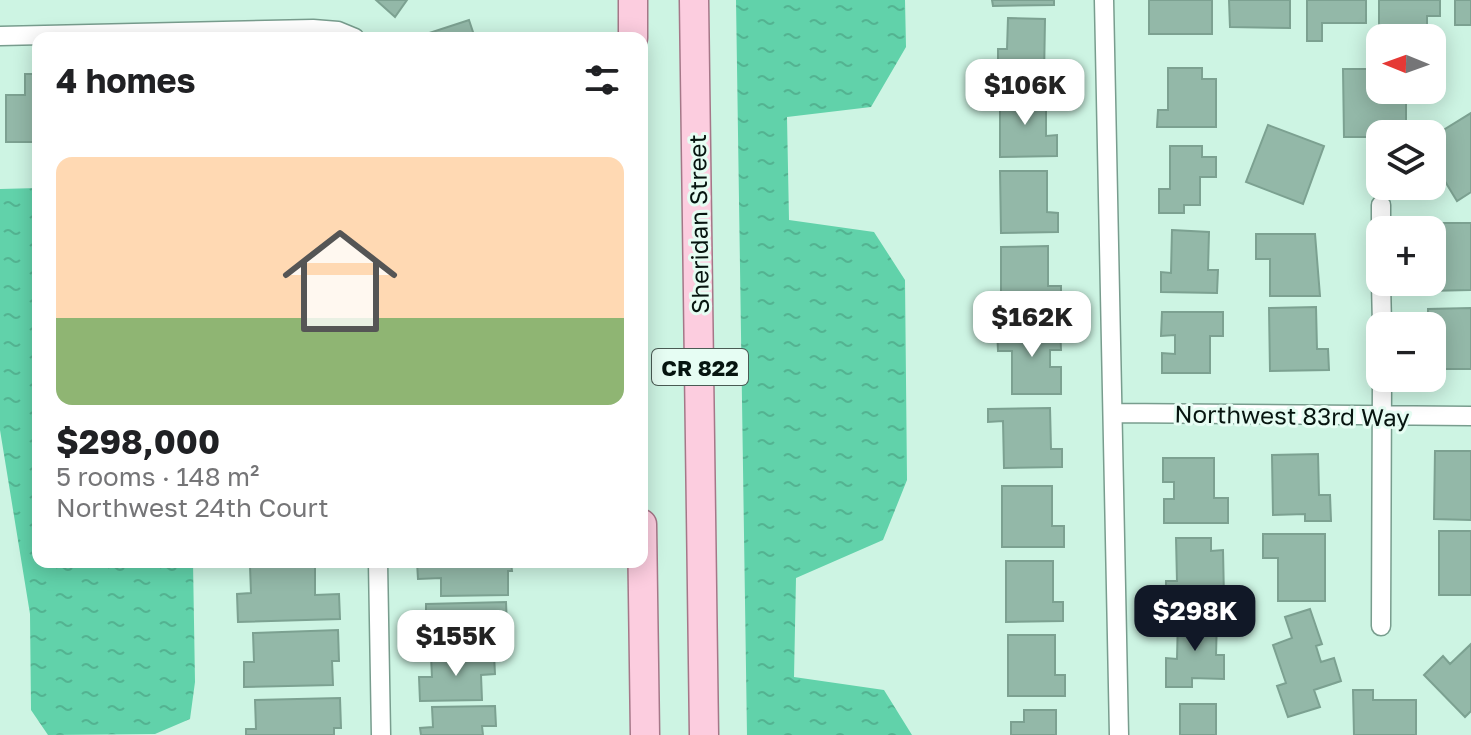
<!DOCTYPE html>
<html lang="en">
<head>
<meta charset="utf-8">
<style>
  :root { --surface:#fff; --page:#f6f6f6; --text:#202124; --muted:#757577; --line:#e0e0e0; --accent:#111827 }
  body { margin:0; font-family:"Golos Text",sans-serif; background:var(--page); color:var(--text); height:100vh; display:flex; flex-direction:column; font-size:30px; white-space:nowrap }
  * { box-sizing:border-box; margin:0 }
  p { font-size:26px; color:var(--muted) }
  .icon { flex:none; width:44px; height:44px; fill:none; stroke:currentColor; stroke-width:2; stroke-linecap:round; stroke-linejoin:round }
  .map { position:relative; flex:1; overflow:hidden }
  .drawer { position:absolute; left:32px; top:32px; width:616px; height:536px; display:flex; flex-direction:column; background:var(--surface); border-radius:16px; box-shadow:0 4px 20px #0003 }
  .drawer>* { flex:none }
  .needle { width:52px; rotate:271deg }
  .fabs { position:absolute; left:1366px; top:24px; display:grid; gap:16px }
  .fabs a { display:grid; place-items:center; width:80px; height:80px; border-radius:16px; background:var(--surface); box-shadow:0 4px 20px #0003; font-size:40px }
  .price { position:absolute; translate:-50% -68px; padding:0 18px; border-radius:16px; background:#fff; color:#222; font-size:26px; line-height:52px; filter:drop-shadow(0 2px 4px #0008) }
  .price::after { content:''; position:absolute; left:50%; top:48px; width:24px; height:18px; margin-left:-12px; background:inherit; clip-path:polygon(0 0,100% 0,50% 100%) }
  .price.selected { background:var(--accent); color:#fff }
  ul { padding:0; list-style:none }
  li { display:grid; align-content:center; gap:16px; height:424px; padding:0 24px }
  li+li { border-top:2px solid var(--line) }
  li span { display:grid; place-items:center; height:248px; border-radius:16px; color:#555 }
  li>.icon { margin-inline-start:auto }
  span .icon { width:144px; height:144px; fill:#fffc; stroke-width:1 }
  li b { font-size:34px }
  h2 { display:flex; justify-content:space-between; align-items:center; height:96px; padding:0 24px; font-size:34px }
  .map>svg:first-child { display:block }
</style>
</head>
<body>
<div class="map">
<svg width="1471" height="735" viewBox="0 0 1471 735">
  <defs>
    <pattern id="water-ripples" width="26" height="14" patternUnits="userSpaceOnUse" patternTransform="scale(2)"><rect width="26" height="14" fill="#61d2aa"/><path d="M2 4q2-2 4 0t4 0M15 11q2-2 4 0t4 0" fill="none" stroke="#53b391"/></pattern>
  </defs>
  <rect width="100%" height="100%" fill="#cdf4e3"/>
  <!-- water -->
  <path fill="url(#water-ripples)" d="M736 0H905L906 47 871 107 787 117 789 220 874 232 905 280 907 480 883 540 796 578 794 677 884 690 912 735H747Z
    M38 188V562H193L195 682 190 719 155 734 48 735 31 710 30 614 0 430V189Z"/>
  <!-- building -->
  <path fill="#93b8a8" stroke="#7ca191" stroke-width="2" d="M376 0H407L395 17Z
    M992 0H1054V5L993 6Z
    M1149 0H1212V34H1149Z
    M1229 0H1290V28L1230 27Z
    M1307 0H1366V23H1322V41H1307Z
    M1379 0H1440V16H1427V28L1379 27Z
    M1455 0H1471V25H1455Z
    M1008 18 1045 19 1044 78 998 77V49H1007Z
    M469 20 475 38H414Z
    M1168 68H1202V79H1216V127H1157L1158 110H1168Z
    M1343 69H1380V90H1406V123H1388V134H1380V137H1344Z
    M25 74H38V142H6V95H25Z
    M1000 94H1046V136L1057 135V156L1000 157Z
    M1471 113V192L1457 201 1435 165 1432 166V137Z
    M1268 125 1324 146 1303 204 1246 182Z
    M1170 146H1202V157H1216V177H1200V205H1184V213H1159V189H1170Z
    M1000 171H1047V212L1058 213V232L1001 233Z
    M1439 223H1471V290L1427 291V282H1432V266H1439Z
    M1172 230 1209 232 1208 270H1218L1217 293 1161 292V272L1171 273Z
    M1256 234H1315L1320 296H1270V259H1256Z
    M1048 246V286H1061V315H1033L1034 307H1001V247Z
    M1316 307 1317 349H1328L1329 370 1270 371 1269 308Z
    M1471 308V369H1432V349H1439V332H1432V326H1428V309Z
    M1162 312H1223V336H1210V373H1162V353L1175 354V335L1161 336Z
    M997 327H1060L1061 350H1050V367H1061V394H1012V351H998Z
    M1050 408 1051 449H1062V467L1004 468 1003 421 988 422V409Z
    M1435 451H1471V520L1434 519Z
    M1318 454 1319 495H1330L1331 521H1305V514L1273 515 1272 455Z
    M1163 458H1214V498H1228V523H1164V499H1174V482H1163Z
    M1002 486H1052V526H1064V547H1002Z
    M1439 531H1471V595H1439Z
    M1263 534H1325V601H1278V558H1263Z
    M1176 538H1211V551L1223 550 1224 598 1166 599V581H1177Z
    M1006 561H1053V602H1063V621L1006 622Z
    M417 562H511L512 571H508V595L441 596V578L418 579Z
    M315 565V595L339 594 340 619 238 622 237 594 251 593 250 566Z
    M506 602 507 627 484 628V648L418 650V625H426V604Z
    M1310 609 1322 644 1316 646 1321 662 1334 658 1341 681 1314 690 1320 707 1288 717 1277 686 1286 683 1273 645 1292 638 1285 617Z
    M1178 617 1217 618 1216 655H1224V679L1192 678V687H1166V658L1177 659Z
    M338 630 339 661H332L333 685 244 687V662H254L253 633Z
    M1008 635H1055V675H1065V696H1008Z
    M1471 644V711L1465 717 1424 675 1443 656 1450 664Z
    M494 654 495 674 481 675 482 700 420 701 419 677H432L431 656Z
    M1353 690H1373V700H1416V735H1354Z
    M340 698 341 728H334V735H246V729H256L255 700Z
    M1180 704H1216V735H1180Z
    M495 706 496 726H482L483 735H421L420 728 433 727 432 707Z
    M1024 710H1056V735H1011V722H1024Z"/>
  <g fill="none" stroke-linecap="round" stroke-linejoin="round">
    <defs>
      <path id="street" d="M1104 0 1119 735
        M0 36 313 29 338 31 355 38
        M1381 205V230
        M1381 282 1382 326
        M1113 413 1471 416
        M378 562 381 735
        M1381 626 1382 378"/>
      <path id="primary" d="M633 0V38
        M694 0 704 735
        M642 524 645 735"/>
    </defs>
    <!-- street casing -->
    <use href="#street" stroke="#789d8e" stroke-width="21"/>
    <!-- primary casing -->
    <use href="#primary" stroke="#a57788" stroke-width="31"/>
    <!-- street -->
    <use href="#street" stroke="#fff" stroke-width="18"/>
    <!-- primary -->
    <use href="#primary" stroke="#fccddf" stroke-width="28"/>
  </g>
  <g text-anchor="middle" dominant-baseline="central" stroke-width="6" stroke-linejoin="round" paint-order="stroke">
    <!-- shield labels -->
    <rect fill="#e6fdf3" stroke="#4a5b54" stroke-width="2" x="652" y="349" width="96" height="36" rx="6"/>
    <g font-size="22" font-weight="bold" fill="#071510">
      <text x="700" y="367">CR 822</text>
    </g>
    <!-- street labels -->
    <g font-size="24" fill="#071510" stroke="#e6fdf3">
      <text transform="translate(698 224) rotate(-91)">Sheridan Street</text>
      <text transform="translate(1292 415) rotate(1)">Northwest 83rd Way</text>
    </g>
  </g>
</svg>
<div class="fabs">
<a><svg class="needle" viewBox="-14 -14 28 28"><path d="M0-13l5 13h-10z" fill="#e53935"/><path d="M0 13l5-13h-10z" fill="#757577"/></svg></a>
<a><svg class="icon" aria-label="layers" viewBox="0 0 24 24"><path d="M12 4l9 5-9 5-9-5zM3 14l9 5 9-5"/></svg></a>
<a>+</a>
<a>−</a>
</div>
<b class="price" style="left:1025px;top:127px">$106K</b>
<b class="price" style="left:1032px;top:359px">$162K</b>
<b class="price selected" style="left:1195px;top:653px">$298K</b>
<b class="price" style="left:456px;top:678px">$155K</b>
<section class="drawer">
<h2>4 homes<svg class="icon" aria-label="filters" viewBox="0 0 24 24"><path d="M4 7h16M4 17h16"/><circle cx="9" cy="7" r="2"/><circle cx="15" cy="17" r="2"/></svg></h2>
<ul>
<li><span style="background:linear-gradient(#ffd9b3 65%,#8fb573 0)"><svg class="icon" aria-label="home" viewBox="0 0 24 24"><path d="M3 11l9-7 9 7M6 9v11h12V9"/></svg></span><div><b>$298,000</b><p>5 rooms · 148 m²</p><p>Northwest 24th Court</p></div></li>
</ul>
</section>
</div>
</body>
</html>
